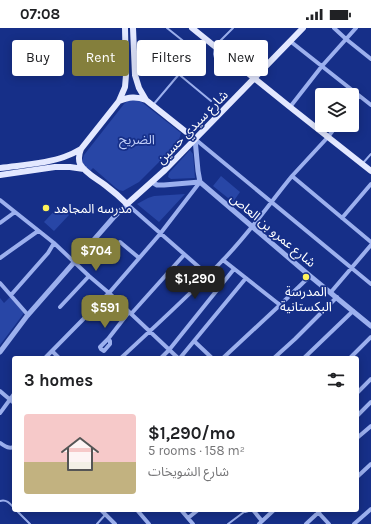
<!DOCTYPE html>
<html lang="en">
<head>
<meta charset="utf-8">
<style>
  :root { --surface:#fff; --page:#f6f6f6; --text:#202124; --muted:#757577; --accent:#847f3c }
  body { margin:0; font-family:Karla,"Noto Sans Arabic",sans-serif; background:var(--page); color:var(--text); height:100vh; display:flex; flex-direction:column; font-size:15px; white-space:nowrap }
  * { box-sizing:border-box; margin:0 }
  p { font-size:13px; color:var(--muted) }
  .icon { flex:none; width:22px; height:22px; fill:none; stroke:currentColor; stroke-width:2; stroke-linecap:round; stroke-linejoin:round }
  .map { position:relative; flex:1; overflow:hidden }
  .sheet { position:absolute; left:12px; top:328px; width:347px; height:156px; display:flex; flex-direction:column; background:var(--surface); border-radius:4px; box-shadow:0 2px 10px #0003 }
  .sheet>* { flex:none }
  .banner { position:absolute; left:12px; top:12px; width:347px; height:36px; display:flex; gap:8px }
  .fabs { position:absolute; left:315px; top:60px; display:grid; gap:8px }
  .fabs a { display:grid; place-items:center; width:44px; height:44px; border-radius:4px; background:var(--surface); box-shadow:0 2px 10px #0003; font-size:20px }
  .price { position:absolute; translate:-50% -34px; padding:0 9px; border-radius:8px; background:var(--accent); color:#fff; font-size:13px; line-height:26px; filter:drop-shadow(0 1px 2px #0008) }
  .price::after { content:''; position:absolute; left:50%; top:24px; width:12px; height:9px; margin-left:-6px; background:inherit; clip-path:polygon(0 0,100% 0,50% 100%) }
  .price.selected { background:#222; color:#fff }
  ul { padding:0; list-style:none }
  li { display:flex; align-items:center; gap:12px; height:100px; padding:0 12px }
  li span { display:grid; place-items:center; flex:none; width:112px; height:80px; border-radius:4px; color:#555 }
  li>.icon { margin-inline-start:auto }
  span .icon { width:48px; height:48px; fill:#fffc; stroke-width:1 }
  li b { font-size:17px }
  h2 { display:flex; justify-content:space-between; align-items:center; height:48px; padding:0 12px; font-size:17px }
  .pill { padding:0 14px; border-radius:4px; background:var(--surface); box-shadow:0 2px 10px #0003; font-size:14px; line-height:36px }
  .pill.selected { background:var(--accent); color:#fff }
  .status { display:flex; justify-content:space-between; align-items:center; height:28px; padding:0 20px; background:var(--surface); direction:ltr }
  .status svg { height:11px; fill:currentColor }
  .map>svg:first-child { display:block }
</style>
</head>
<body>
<div class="status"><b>07:08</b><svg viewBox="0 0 49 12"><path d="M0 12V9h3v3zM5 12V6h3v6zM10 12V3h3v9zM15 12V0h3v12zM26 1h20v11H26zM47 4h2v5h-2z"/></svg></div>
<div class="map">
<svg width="371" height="496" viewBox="0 0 371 496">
  <rect width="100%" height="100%" fill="#162f88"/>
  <!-- green -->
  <path fill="#2846a6" d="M128 72H139L181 105 178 115 139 154 123 163 119 162 116 160 93 140 90 143 86 141 82 133 84 127 124 76Z
    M190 122 193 126 195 150 171 151 168 149 169 145Z
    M221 148 240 164 233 174 213 158Z
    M185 166 159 194 137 176 148 170 154 168Z
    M59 178 69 187 54 203 44 194Z
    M10 269 24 285 0 317V270L4 275Z"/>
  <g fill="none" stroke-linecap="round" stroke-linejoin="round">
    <!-- service -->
    <path stroke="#9cb0ee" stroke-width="2" d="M167 0 197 24
      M233 0 215 18 214 26 215 30 233 45 238 44 243 42
      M146 19 211 73
      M153 77 207 13
      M363 135 371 126
      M0 473C6 471 10 475 14 480
      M16 482 30 496
      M97 496 105 487
      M228 496 244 484"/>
    <!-- minor -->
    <path stroke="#9cb0ee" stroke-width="4" d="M334 0 346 11 371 31
      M290 13 371 77
      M352 77 359 68
      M290 79 322 38 356 0
      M337 97 328 109 292 148 371 214
      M195 111 371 256
      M0 172 54 215 89 248 109 265 178 330
      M127 176 208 247
      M342 190 371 156
      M0 195 15 184
      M120 214 138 229
      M0 230 38 203
      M223 232 280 277
      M0 255 28 287
      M331 264 371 217
      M11 267 48 225 54 215
      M60 279 89 248
      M131 286 184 227
      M108 311 110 313V316L104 323 101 321 100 319 108 311 129 284
      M194 313 212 330
      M52 323 59 330
      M45 330 109 265 160 206 200 154
      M121 330C155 298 190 267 222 233 248 207 269 176 292 148
      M161 330 169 322 234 241
      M180 330 246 250
      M223 330 280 277 310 248
      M274 330 295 311 337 269
      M304 330 353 283
      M350 330 371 309
      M0 363 14 375
      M357 365 371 351
      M0 385 14 366
      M357 388 371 374
      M357 410 371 398
      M0 415C5 418 8 421 14 419
      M357 449 371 436
      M101 482 115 496
      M137 482 149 496
      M181 482 193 496
      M244 482 245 483 248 482
      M253 482 262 493
      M316 482 329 496
      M188 490 198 482
      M259 496 274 482
      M306 496 321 482
      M354 496 371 481"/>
    <!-- tertiary -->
    <path stroke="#9cb0ee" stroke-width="5" d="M195 111 198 143 200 154
      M152 154 157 157H164L200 154 310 248 371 298
      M0 324 27 288 113 190 127 176"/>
    <!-- primary -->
    <path stroke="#e3e8ff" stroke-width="6" d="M125 0 126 47 125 59 119 73 81 121C79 126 78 131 80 136 85 145 97 151 105 157 113 163 120 169 127 176L165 142 303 0
      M133 0 135 47 139 60 146 72 195 111
      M192 0 290 79 371 143
      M119 73C129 69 136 68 146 72
      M0 140C21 137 45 136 64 129 70 127 76 124 81 121
      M0 147 55 139H70L84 141"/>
  </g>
  <!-- markers -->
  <g fill="#fff259" stroke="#162f88" stroke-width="1.5">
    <circle cx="46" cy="180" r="4"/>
    <circle cx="306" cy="249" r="4"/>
  </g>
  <g text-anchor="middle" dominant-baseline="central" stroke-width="3.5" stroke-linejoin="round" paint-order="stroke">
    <!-- street labels -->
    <g font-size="13" fill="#fff" stroke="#162f88">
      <text transform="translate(192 99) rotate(-46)">شارع سيدي حسين</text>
      <text transform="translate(273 202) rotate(40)">شارع عمرو بن العاص</text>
    </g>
    <!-- park labels -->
    <g font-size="13" fill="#c2d0fa" stroke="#162f88">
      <text x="137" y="111">الضريح</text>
    </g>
    <!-- poi labels -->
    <g font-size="13" fill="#fff" stroke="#162f88" text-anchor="start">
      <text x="54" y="180">مدرسه المجاهد</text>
      <text x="306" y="263" text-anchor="middle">المدرسة<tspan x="306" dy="15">البكستانية</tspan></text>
    </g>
  </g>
</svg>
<div class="fabs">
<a><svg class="icon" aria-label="layers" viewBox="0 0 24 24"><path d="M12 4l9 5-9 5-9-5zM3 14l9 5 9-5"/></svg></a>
</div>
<b class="price" style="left:96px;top:244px">$704</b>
<b class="price selected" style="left:195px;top:272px">$1,290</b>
<b class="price" style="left:105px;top:301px">$591</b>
<div class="banner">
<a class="pill">Buy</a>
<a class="pill selected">Rent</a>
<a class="pill">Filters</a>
<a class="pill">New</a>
</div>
<section class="sheet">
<h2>3 homes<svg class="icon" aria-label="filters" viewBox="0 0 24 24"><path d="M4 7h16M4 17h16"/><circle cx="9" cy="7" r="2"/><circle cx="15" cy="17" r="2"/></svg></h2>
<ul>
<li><span style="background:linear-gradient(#f6c9c9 60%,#c2b280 0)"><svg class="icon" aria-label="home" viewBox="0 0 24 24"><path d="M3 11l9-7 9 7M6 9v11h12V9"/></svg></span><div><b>$1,290/mo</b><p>5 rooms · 158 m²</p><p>شارع الشويخات</p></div></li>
</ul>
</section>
</div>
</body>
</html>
